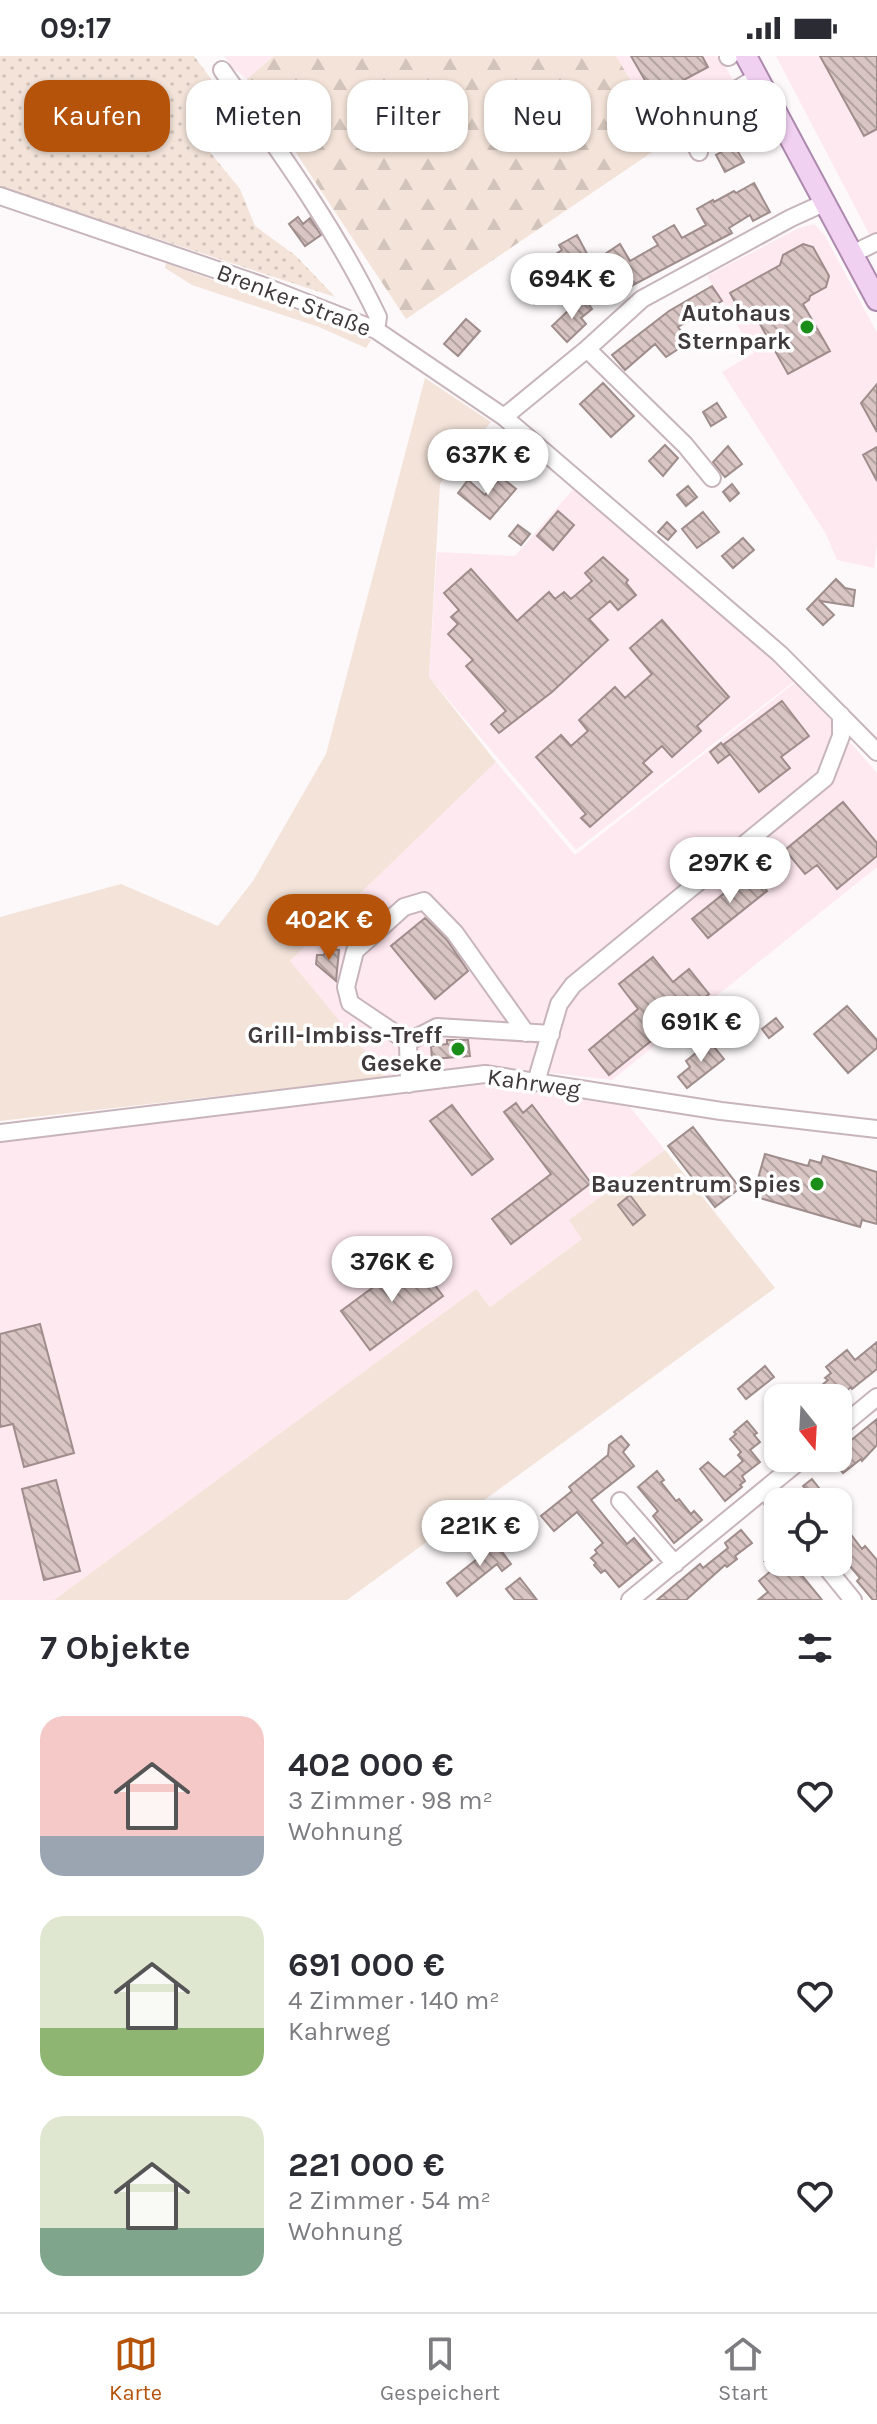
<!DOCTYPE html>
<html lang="de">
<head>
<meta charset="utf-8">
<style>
  :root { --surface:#fff; --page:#f7f7f7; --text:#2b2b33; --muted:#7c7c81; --line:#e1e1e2; --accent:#b45309 }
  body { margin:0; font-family:Karla,sans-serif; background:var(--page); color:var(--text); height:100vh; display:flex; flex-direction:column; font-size:30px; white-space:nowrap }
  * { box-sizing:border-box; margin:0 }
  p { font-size:26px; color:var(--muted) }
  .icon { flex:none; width:44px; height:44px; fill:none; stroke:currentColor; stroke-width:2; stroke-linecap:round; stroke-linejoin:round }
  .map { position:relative; height:1544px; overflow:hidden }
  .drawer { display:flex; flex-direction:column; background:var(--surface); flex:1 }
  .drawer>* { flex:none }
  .guide { position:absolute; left:24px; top:24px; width:830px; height:72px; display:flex; gap:16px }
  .needle { width:52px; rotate:162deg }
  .tools { position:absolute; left:764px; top:1328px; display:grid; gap:16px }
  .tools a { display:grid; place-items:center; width:88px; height:88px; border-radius:16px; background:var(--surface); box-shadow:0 2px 6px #0004; font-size:40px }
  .price { position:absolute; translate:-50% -68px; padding:0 18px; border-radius:28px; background:#fff; color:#222; font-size:26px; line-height:52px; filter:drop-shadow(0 2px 4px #0008) }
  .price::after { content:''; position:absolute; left:50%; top:48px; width:24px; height:18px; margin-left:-12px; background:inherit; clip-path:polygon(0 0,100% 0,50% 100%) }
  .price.selected { background:var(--accent); color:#fff }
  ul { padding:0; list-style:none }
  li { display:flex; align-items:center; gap:24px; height:200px; padding:0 40px }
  li span { display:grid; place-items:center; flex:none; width:224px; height:160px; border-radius:24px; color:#555 }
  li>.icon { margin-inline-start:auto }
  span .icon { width:96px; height:96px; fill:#fffc; stroke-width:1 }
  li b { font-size:34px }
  h2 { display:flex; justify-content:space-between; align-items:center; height:96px; padding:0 40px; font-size:34px }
  .chip { padding:0 28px; border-radius:24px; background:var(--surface); box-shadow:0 2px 6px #0004; font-size:28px; line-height:72px }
  .chip.selected { background:var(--accent); color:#fff }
  .status { display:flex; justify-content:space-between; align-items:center; height:56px; padding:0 40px; background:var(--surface); direction:ltr }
  .status svg { height:22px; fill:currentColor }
  .menu { display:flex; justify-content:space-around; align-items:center; height:112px; border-top:2px solid var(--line); background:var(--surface); font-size:22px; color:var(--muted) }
  .menu a { display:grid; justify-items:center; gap:4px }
  .menu .selected { color:var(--accent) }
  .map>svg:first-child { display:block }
</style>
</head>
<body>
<div class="status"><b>09:17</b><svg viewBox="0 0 49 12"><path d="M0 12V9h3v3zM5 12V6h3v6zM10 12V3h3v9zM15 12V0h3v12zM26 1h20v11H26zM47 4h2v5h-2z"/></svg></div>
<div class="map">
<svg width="877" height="1544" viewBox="0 0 877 1544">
  <defs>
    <pattern id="forest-firs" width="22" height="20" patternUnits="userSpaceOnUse" patternTransform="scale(2)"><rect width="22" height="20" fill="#f3e3d9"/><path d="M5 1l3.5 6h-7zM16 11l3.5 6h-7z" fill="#d2c4bb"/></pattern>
    <pattern id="park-dots" width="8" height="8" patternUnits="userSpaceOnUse" patternTransform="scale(2)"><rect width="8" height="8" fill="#f3e3d9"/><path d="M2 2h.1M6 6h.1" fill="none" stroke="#d2c4bb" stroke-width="1.8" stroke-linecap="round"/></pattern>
    <pattern id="building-back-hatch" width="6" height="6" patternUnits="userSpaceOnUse" patternTransform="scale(2)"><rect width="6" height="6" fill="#d9c6c4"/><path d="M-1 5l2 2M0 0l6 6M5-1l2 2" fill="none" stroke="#b2a2a0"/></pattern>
  </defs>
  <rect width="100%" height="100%" fill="#fdf9fa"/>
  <!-- built -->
  <path fill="#ffe9f1" d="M224 0H274L247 23 234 13Z
    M616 0H719L735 27 659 73Z
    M776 0H877V193Z
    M814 168 824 178 877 277V487L874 512 837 504 826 478 722 316 754 297 707 220 799 172Z
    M574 432 796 624 576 794 429 621 437 496 515 500Z
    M797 625 877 717V811L612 1024 483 1009 386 1021 289 905 496 706 575 799Z
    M487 1028 630 1051 665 1094 570 1164 583 1182 490 1251 476 1233 54 1544H0V1086Z"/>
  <!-- grass -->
  <path fill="#f3e3d9" d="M166 207 321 263 371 284 366 292 319 271 192 229 165 212Z
    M425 322 491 366 440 428 429 621 496 706 290 905 386 1021 0 1065V861L121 828 218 870 253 825 326 698Z
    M665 1094 775 1232 347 1544H54L476 1233 490 1251 582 1183 569 1164Z"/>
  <!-- forest -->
  <path fill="url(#forest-firs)" d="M274 0H616L667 86 406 263 247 23Z"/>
  <!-- park -->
  <path fill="url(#park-dots)" d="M0 0H194L239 61 209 95 240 133 255 170 296 200 335 241 0 131Z"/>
  <!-- building -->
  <path fill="url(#building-back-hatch)" stroke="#9f8d8c" stroke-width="2" d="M631 0H702L708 11 654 40Z
    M820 0H877V73L864 80Z
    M734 89 744 106 725 116 716 99Z
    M754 127 770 156 753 165 750 159 729 172 732 177 616 238 611 227 616 224 602 200 620 188 630 205 658 189 653 181 674 169 682 182 706 169 697 153 713 144 714 146 734 135 736 137Z
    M298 161 303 168 310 162 321 179 305 190 289 168Z
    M577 179 593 209 576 218 573 213 569 214 549 227 553 232 534 248 517 229 546 204 562 194 559 189Z
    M803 188 813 191 829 220 826 231 810 240 809 244 803 248 830 295 788 318 756 261 746 267 730 237 780 209 783 199Z
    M712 230 722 245 678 271 689 286 666 301 655 288 625 314 612 299 669 255Z
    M585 243 592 253 581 262 586 268 567 286 552 270 571 252 572 253Z
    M466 263 480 275 458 300 444 288Z
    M603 327 634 360 611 381 580 348Z
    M877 328V376L861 347Z
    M717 347 726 361 711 370 703 356Z
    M665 389 678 402 663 420 649 405Z
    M728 390 742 408 725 421 713 406Z
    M877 391V425L863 399Z
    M501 421 516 433 490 463 458 437 468 424 485 439Z
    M732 428 739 437 730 445 723 436Z
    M688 430 697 441 686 450 677 439Z
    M558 455 574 469 553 494 537 480Z
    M703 456 719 476 697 492 682 473Z
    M667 466 676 475 668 484 658 476Z
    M518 469 530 478 521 489 509 480Z
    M743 482 754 494 733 512 722 500Z
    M603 501 628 524 626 527 636 539 618 554 610 545 589 563 608 584 552 636 499 677 491 668 506 655 466 610 473 604 448 578 458 568 451 561 459 554 444 537 471 513 517 565 549 536 555 543 564 536 571 543 592 525 585 517Z
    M836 523 845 532 855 534 853 550 820 545 834 559 823 569 807 553Z
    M662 564 729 641 697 670 701 675 672 701 662 690 643 707 652 716 590 771 581 762 586 758 536 701 561 679 571 690 588 675 579 664 615 631 625 642 652 618 630 592Z
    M782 645 809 680 781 701 790 712 759 736 723 689Z
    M721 687 730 698 718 707 710 696Z
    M843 746 877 787V800L837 833 817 809 805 818 785 794Z
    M751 816 767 835 708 882 692 863Z
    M425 862 447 884 468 915 435 943 391 890Z
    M326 893 339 894 336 925 316 908 317 899H324Z
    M653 901 673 926 689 913 709 938 609 1019 589 994 638 953 619 928Z
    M847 950 877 984V992L848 1017 814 978Z
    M776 962 783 971 769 982 762 973Z
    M447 984H468L470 1000 432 1003 431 990 447 988Z
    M710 986 724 1003 687 1032 678 1021 690 1011 686 1005Z
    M516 1047 523 1057 532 1049 591 1127 511 1188 492 1163 551 1118 504 1056Z
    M452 1049 493 1103 472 1119 430 1065Z
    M693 1071 740 1132 715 1151 668 1090Z
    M765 1098 808 1110 810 1104 821 1107 823 1100 877 1116V1168L862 1164 860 1171 753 1140Z
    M630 1139 645 1159 633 1169 618 1149Z
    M414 1201 443 1240 370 1294 341 1255Z
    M40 1268 74 1397 24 1411 13 1368 0 1371V1278Z
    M877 1286V1313L852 1333 851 1331 838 1342H807L828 1324 825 1322 831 1317 826 1311 847 1294 855 1304Z
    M765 1310 774 1321 746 1343 738 1333Z
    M877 1363V1389L862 1405 861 1403 843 1417 831 1402H838V1395Z
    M747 1365 757 1377 754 1379 760 1386 750 1394 760 1406 742 1420 745 1425 740 1429 742 1431 725 1445 700 1413 708 1406 724 1421 743 1405 738 1399 741 1396 730 1383 736 1378 734 1376Z
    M621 1380 629 1389 623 1396 634 1410 591 1444 627 1488 634 1482 652 1504 619 1531 605 1514 601 1517 594 1509 596 1507 591 1502 597 1497 595 1494 603 1487 577 1456 554 1475 541 1460 572 1435 569 1431 608 1399 609 1389Z
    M657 1415 664 1424 661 1426 676 1445 679 1443 691 1458 694 1455 702 1464 674 1487 653 1460 658 1455 638 1431Z
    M812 1423 819 1432 811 1438 817 1446H790L806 1433 803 1430Z
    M56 1424 80 1515 44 1524 22 1433Z
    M846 1472 862 1493 865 1490 877 1504V1544H873L857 1525 860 1522 844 1503 838 1508V1478Z
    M741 1474 752 1487 735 1500 737 1503 727 1511 725 1509 686 1544H657L700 1508 703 1512 728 1492 725 1487Z
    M492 1482 511 1508 502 1515 497 1508 457 1540 447 1527 487 1495 483 1489Z
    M765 1506H791L822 1544H758L768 1536 759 1525 772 1514Z
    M520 1522 537 1544H515L506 1533Z"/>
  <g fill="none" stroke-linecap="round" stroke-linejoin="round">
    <defs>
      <path id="minor" d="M728 1 730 0
        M222 14C279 95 335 171 378 261L376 274
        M699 96 685 68 688 63 757 21
        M0 140 261 229 376 274 504 361 780 598 877 696
        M852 198 877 186
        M587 293 685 389 712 422
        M504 361 587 293 642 243 791 162 824 147
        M408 986 350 947 346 931 355 895 404 851 424 845 455 877 526 977
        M536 1026 559 948 573 929 825 722 841 680V659
        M409 1028 408 986 437 971 551 978
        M0 1077 485 1018 721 1055 877 1073
        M838 1373 877 1341
        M764 1434 778 1451
        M620 1445 675 1508
        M822 1506 853 1544
        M630 1544 803 1402"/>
      <path id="major" d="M746 0 877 244"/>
    </defs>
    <!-- minor casing -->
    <use href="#minor" stroke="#c7b5bb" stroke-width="20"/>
    <!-- major casing -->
    <use href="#major" stroke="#ad89ad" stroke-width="24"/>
    <!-- minor -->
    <use href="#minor" stroke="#fff" stroke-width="16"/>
    <!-- major -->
    <use href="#major" stroke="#f1d1f2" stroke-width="20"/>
  </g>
  <!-- markers -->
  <g fill="#1a8e18" stroke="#fff" stroke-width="3">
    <circle cx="807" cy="271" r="8"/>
    <circle cx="458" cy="993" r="8"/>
    <circle cx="817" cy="1128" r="8"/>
  </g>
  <g text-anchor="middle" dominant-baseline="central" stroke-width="7" stroke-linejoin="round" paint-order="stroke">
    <!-- street labels -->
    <g font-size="24" fill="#413a3d" stroke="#fff">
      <text transform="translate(294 244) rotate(21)">Brenker Straße</text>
      <text transform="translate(534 1027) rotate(8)">Kahrweg</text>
    </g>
    <!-- poi labels -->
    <g font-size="24" font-weight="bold" fill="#413a3d" stroke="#fff" text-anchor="end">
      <text x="791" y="257">Autohaus<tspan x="791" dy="28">Sternpark</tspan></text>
      <text x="442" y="979">Grill-Imbiss-Treff<tspan x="442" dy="28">Geseke</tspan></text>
      <text x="801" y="1128">Bauzentrum Spies</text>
    </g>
  </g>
</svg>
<div class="tools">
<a><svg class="needle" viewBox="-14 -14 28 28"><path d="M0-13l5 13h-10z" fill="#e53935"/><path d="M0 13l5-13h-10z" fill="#7c7c81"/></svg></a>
<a><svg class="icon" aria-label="locate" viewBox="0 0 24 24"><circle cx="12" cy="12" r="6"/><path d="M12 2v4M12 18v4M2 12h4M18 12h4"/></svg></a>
</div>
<b class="price" style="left:572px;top:265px">694K €</b>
<b class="price" style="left:488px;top:441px">637K €</b>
<b class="price" style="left:730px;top:849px">297K €</b>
<b class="price selected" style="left:329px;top:906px">402K €</b>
<b class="price" style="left:701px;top:1008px">691K €</b>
<b class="price" style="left:392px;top:1248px">376K €</b>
<b class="price" style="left:480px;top:1512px">221K €</b>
<div class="guide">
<a class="chip selected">Kaufen</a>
<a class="chip">Mieten</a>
<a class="chip">Filter</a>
<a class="chip">Neu</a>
<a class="chip">Wohnung</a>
</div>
</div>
<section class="drawer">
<h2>7 Objekte<svg class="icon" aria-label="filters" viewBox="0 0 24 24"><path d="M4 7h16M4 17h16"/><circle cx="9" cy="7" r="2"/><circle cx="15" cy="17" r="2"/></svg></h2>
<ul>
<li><span style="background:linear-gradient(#f6c9c9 75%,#9aa5b1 0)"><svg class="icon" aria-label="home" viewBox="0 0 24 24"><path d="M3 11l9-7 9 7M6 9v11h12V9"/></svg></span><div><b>402 000 €</b><p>3 Zimmer · 98 m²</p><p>Wohnung</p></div><svg class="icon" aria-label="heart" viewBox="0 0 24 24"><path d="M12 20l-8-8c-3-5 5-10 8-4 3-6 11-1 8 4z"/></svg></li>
<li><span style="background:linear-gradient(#dfe7d0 70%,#8fb573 0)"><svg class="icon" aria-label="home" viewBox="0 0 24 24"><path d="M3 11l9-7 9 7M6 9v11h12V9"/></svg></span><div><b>691 000 €</b><p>4 Zimmer · 140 m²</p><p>Kahrweg</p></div><svg class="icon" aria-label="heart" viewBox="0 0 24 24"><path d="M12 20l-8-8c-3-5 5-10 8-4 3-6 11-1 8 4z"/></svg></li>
<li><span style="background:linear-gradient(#dfe7d0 70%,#7fa58c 0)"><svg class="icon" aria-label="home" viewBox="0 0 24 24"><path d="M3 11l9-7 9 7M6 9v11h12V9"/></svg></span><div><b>221 000 €</b><p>2 Zimmer · 54 m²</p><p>Wohnung</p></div><svg class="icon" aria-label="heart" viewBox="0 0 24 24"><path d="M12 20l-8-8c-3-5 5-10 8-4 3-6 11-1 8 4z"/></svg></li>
</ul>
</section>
<nav class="menu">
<a class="selected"><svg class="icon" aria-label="map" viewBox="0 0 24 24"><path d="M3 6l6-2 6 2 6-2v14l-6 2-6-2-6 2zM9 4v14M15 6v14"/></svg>Karte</a>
<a><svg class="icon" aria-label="saved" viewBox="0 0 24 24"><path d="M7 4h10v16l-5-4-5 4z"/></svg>Gespeichert</a>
<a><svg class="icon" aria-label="home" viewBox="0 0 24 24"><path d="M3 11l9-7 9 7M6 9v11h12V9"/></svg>Start</a>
</nav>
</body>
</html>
